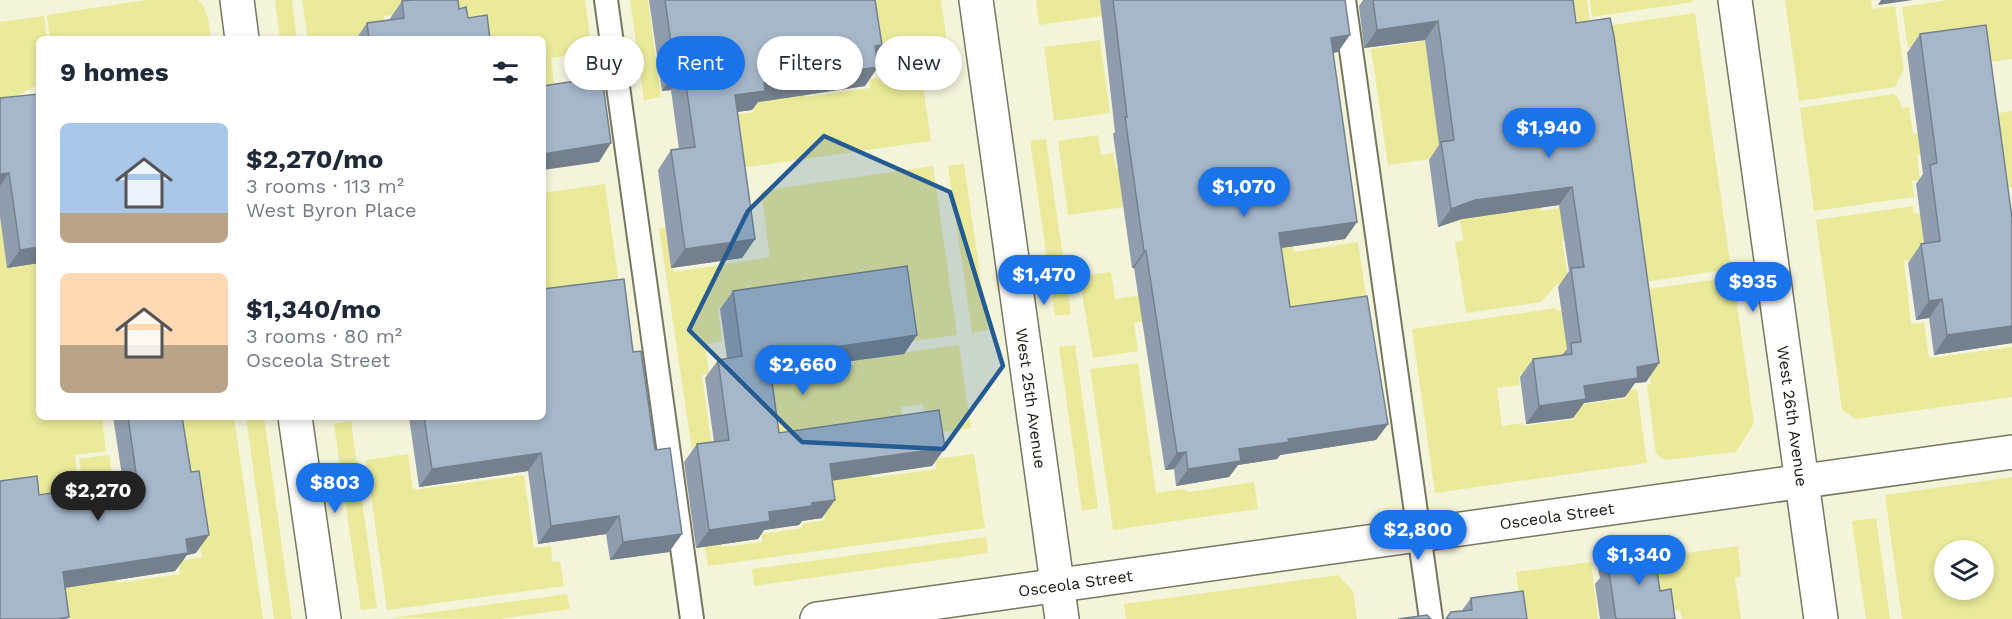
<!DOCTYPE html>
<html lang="en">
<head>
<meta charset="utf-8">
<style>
  :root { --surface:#fff; --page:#f2f2f3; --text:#1f2937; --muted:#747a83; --accent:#1a73e8 }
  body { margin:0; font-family:"Work Sans",sans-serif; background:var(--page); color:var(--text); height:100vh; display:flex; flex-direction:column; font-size:22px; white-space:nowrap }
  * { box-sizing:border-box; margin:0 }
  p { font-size:20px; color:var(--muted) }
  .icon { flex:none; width:33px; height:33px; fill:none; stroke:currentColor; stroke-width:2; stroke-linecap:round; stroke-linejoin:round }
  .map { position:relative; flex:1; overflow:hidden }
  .side { position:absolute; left:36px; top:36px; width:510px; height:384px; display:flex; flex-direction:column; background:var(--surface); border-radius:9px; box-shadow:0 3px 9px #0003 }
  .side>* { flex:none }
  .guide { position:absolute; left:564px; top:36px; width:570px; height:54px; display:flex; gap:12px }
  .tools { position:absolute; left:1934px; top:540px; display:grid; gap:12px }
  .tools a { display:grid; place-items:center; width:60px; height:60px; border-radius:50%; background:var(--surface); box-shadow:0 3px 9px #0003; font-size:30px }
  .price { position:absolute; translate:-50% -51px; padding:0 14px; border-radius:21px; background:var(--accent); color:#fff; font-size:20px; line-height:39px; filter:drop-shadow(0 2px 3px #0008) }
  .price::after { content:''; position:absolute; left:50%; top:36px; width:18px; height:14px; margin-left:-9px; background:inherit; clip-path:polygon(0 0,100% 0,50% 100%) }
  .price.current { background:#222; color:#fff }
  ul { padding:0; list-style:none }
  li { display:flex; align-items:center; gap:18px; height:150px; padding:0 24px }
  li span { display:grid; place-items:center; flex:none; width:168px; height:120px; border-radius:9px; color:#555 }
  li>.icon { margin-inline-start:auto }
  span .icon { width:72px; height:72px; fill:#fffc; stroke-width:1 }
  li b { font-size:26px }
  h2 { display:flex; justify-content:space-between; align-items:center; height:72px; padding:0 24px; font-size:26px }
  .pill { padding:0 21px; border-radius:27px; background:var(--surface); box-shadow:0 3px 9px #0003; font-size:21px; line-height:54px }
  .pill.current { background:var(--accent); color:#fff }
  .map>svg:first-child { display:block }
</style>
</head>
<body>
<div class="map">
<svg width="2012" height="619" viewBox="0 0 2012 619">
  <rect width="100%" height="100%" fill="#f4f4db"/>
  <!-- green -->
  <path fill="#eaea9a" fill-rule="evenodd" d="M146 0H198C209 10 209 25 211 39H50L47 15Z
    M275 0H292L297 39H280Z
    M302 0H585L592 52 551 58 555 91 543 93V39H476L446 8 384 16 386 32 350 37V39H308Z
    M630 0H648L661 97 644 100Z
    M862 0H941L948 50 871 61Z
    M1036 0H1210V1L1039 25Z
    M1561 0H1587L1591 33 1470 153 1388 165 1371 49 1436 39Z
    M1590 0H1693V2L1592 17Z
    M1785 0H1871L1872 9 1895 6 1904 69 1895 87 1799 101Z
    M1949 0H2012V59L1981 63 1977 38 1908 48 1902 7Z
    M1695 13 1731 269 1644 282 1598 27Z
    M44 16 47 39H39V84L0 105V22Z
    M794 23 805 97 870 88 869 79 921 72 931 141 733 169 696 120 754 112 751 84Z
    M1100 40 1110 113 1054 121 1044 47Z
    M1894 94 1900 101 1901 108 1909 107 1913 134 1981 124 1984 145 1917 155 1920 180 1912 181 1914 197 1814 211 1800 108Z
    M2012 111V187L2002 188 1986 115Z
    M1098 135 1101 155 1113 153 1116 168H1120L1125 207 1068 215 1058 141Z
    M1046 139 1071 314 1055 316 1030 141Z
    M964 164 988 330 972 333 948 166Z
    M933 166 957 335 904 342 895 282 718 308 722 341 705 345 709 374 702 375 713 454 693 457 659 228 667 227 674 272 770 257 761 191Z
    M605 184 620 292 543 416V193Z
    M1537 184 1541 211 1577 205 1624 232 1562 241 1569 283 1556 285 1541 302 1466 313 1455 242 1463 240 1456 196Z
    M0 192 39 262V417H102L106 451 75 455 79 485 65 487 67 500 0 494Z
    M1913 206 1914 214 1922 213 1994 249 1904 261 1911 324 1924 323 1929 358 2012 347V397L1856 419 1842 410 1816 220Z
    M1289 223 1294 252 1358 242 1368 308 1306 318 1258 304 1134 323 1138 351 1093 358 1079 276 1111 272 1115 299 1276 274 1269 226Z
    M1733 277 1754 423 1736 452 1666 460 1656 454 1647 385 1651 384 1639 297 1648 289Z
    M1556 308 1557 311 1572 309 1636 322 1557 370 1519 375 1520 385 1497 388 1502 426 1523 423 1524 426 1574 419 1573 406 1627 398 1626 391 1637 389 1647 463 1435 493 1412 329Z
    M959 345 971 428 931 434 926 425 923 404 901 407 904 429 768 437 761 382 806 376V372L854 365V359Z
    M1075 345 1098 508 1082 511 1059 347Z
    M1138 363 1156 493 1183 489 1189 492 1254 482 1258 509 1113 530 1090 369Z
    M171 417H234L263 619H56L46 548 115 569 117 583 180 574 179 561 202 557 191 484 85 499 79 459 109 455 114 487 148 481Z
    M246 417H264L292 619H274Z
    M351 421 377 608 361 610 334 424Z
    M408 454 413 490 524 475 534 548 551 546 552 562 560 561 564 586 387 610 366 460Z
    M974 454 985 528 708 566 703 536 720 534 722 547 762 542V534L802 528V524L825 520 819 480 871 473 872 478 936 469 935 459Z
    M2012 477V619H1902L1885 495ZM1983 550V590H1944V550Z
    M1876 518 1890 619H1866L1852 521Z
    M986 537 988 553 754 586 752 569Z
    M1738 546 1741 576 1735 578 1741 619H1682L1680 610 1661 613 1642 559Z
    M1591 562 1598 619H1522L1516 572Z
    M1338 575 1353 591 1357 619H1126L1124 604Z
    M567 594 570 609 499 619 391 618Z"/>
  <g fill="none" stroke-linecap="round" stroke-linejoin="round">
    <defs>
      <path id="service" d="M606 0 692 619
        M1344 0 1431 619"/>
      <g id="minor">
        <path d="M237 0 242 39"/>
        <path id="s1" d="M976 0 1062 619"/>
        <path d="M295 417 324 619"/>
        <path id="s2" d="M817 619 2012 452"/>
      </g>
      <g id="tertiary">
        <path id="s3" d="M1735 0 1821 619"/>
      </g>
    </defs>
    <!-- service casing -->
    <use href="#service" stroke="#767760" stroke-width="26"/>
    <!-- minor casing -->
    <use href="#minor" stroke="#767760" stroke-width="36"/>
    <!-- tertiary casing -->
    <use href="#tertiary" stroke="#767760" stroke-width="36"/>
    <!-- service -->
    <use href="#service" stroke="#fff" stroke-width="22"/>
    <!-- minor -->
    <use href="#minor" stroke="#fff" stroke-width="33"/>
    <!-- tertiary -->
    <use href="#tertiary" stroke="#fff" stroke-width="33"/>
  </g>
  <!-- wall -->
  <path fill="#8f9dae" d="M649 0H875L876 53 865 86 758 102 752 110 737 112 755 239 742 258 671 268 658 170 671 150 679 149 671 90 662 91Z
    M1100 0H1345L1338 52 1333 53 1357 222 1345 239 1281 248 1290 307 1388 424 1376 440 1280 455 1277 459 1238 465 1229 477 1176 486 1174 469 1165 470 1134 268H1132L1113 134 1115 132Z
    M1363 0H1573L1576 23 1659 363 1646 382 1635 383 1625 397 1584 403 1573 418 1526 424 1520 377 1533 359 1562 355 1567 349 1558 287 1569 271 1559 205 1462 219 1438 227 1429 160 1439 145 1425 40 1364 48 1359 6Z
    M402 1 459 9 490 39H356L367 23 389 20Z
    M1920 34 2012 343 1934 355 1929 318 1916 320 1908 263 1921 244 1924 243 1916 184 1923 174 1907 53Z
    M0 98 39 263 7 268 0 216Z
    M733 291 917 335 904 354 805 367 802 372 771 376 779 433 945 448 932 466 832 480 822 518 802 521 799 525 764 530 758 539 696 548 684 462 697 444 714 442 705 378 718 360 727 358 720 309Z
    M633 352 655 450 682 534 669 552 610 560 606 534 538 544 528 471 419 487 409 417H543Z
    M113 417H182L196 553 187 555 175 571 65 588 69 617 67 619H0L39 495 123 482Z
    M1612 550 1660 591 1675 619H1600L1595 584 1600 578 1598 569Z
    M1471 598 1527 619 1463 611V609Z"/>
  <!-- shaded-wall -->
  <path fill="#74808d" d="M1881 0H1913L1878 5Z
    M1438 21 1425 40 1364 48 1377 30Z
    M1350 35 1338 52 1319 55 1331 38Z
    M882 45 868 64 875 46Z
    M878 67 865 86 758 102 752 110 721 114 735 95 764 83Z
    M684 71 671 90 662 91 675 72Z
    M611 143 599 162 543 170V154Z
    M9 173 0 186V174Z
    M1572 187 1559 205 1462 219 1438 227 1451 209 1475 200Z
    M1357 222 1345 239 1267 250 1279 233Z
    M755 239 742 258 671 268 685 249Z
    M39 247V263L7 268 20 250Z
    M1144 251H1146L1134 268H1132Z
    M1942 299 1929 318 1916 320 1929 301Z
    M2012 326V343L1934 355 1947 335Z
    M917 335 904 354 805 367 802 372 756 378 769 360 815 350Z
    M1659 363 1646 382 1635 383 1625 397 1584 403 1573 418 1526 424 1539 406 1584 386 1637 367Z
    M1388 424 1376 440 1280 455 1277 459 1238 465 1229 477 1176 486 1188 469 1239 449 1288 439Z
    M945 448 932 466 817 483 830 464Z
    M1186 452 1174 469 1165 470 1177 453Z
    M541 453 528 471 419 487 432 469Z
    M835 500 822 518 802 521 799 525 764 530 758 539 696 548 709 530 769 512 812 503Z
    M619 516 606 534 538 544 551 526Z
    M682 534 669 552 610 560 623 542Z
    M209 535 196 553 187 555 175 571 50 590 63 572 186 539Z"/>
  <!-- building -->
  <path fill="#a6b7ca" stroke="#74808d" stroke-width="1.5" d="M412 0H458L459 9 466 7 468 18 487 15 490 39H369L367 23 404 18 402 1Z
    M665 0H875L882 45 875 46 878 67 764 83 765 91 735 95 755 239 685 249 671 150 695 147 684 71 675 72Z
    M1113 0H1345L1350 35 1331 38 1357 222 1279 233 1290 307 1367 296 1388 424 1288 439 1289 442 1239 449 1241 461 1188 469 1186 452 1177 453 1146 251H1144L1125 117H1127Z
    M1373 0H1573L1576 23 1610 18 1614 36 1659 363 1637 367 1638 378 1584 386 1586 399 1539 406 1533 359 1572 354 1571 343 1581 342 1571 268 1584 267 1572 187 1475 200 1451 209 1441 142 1454 140 1438 21 1377 30Z
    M1986 25 2012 218V326L1947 335 1942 299 1929 301 1921 244 1940 241 1930 165 1937 163 1920 34Z
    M602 77 611 143 543 154V86Z
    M39 94V247L20 250 9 173 0 174V98Z
    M907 266 917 335 815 350V353L769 360 779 433 939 410 945 448 830 464 835 500 812 503V506L769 512 770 521 709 530 697 444 729 440 718 360 742 356 733 291Z
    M624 279 633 352 641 351 655 450 670 448 682 534 623 542 619 516 551 526 541 453 432 469 424 417H543V289Z
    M128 417H182L191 472 199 471 209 535 186 539 188 553 63 572 69 617 58 619H0V481L37 476 39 495 137 480Z
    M1653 544 1660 591 1671 589 1675 619H1616L1608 565 1614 564 1612 550Z
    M1523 591 1527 619H1446L1451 612 1472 610 1471 598Z
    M1427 615 1431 619H1398Z"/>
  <!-- marked area -->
  <path fill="#245b93" fill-opacity="0.2" stroke="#245b93" stroke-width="4.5" stroke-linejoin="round" d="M824 136 950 192 1003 366 943 449 802 442 689 330 748 211Z"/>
  <g text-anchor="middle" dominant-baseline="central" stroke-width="6" stroke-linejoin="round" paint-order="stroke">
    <!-- street labels -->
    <g font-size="16" fill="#18180f" stroke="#fff">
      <text stroke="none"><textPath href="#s1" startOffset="402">West 25th Avenue</textPath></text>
      <text stroke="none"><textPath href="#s3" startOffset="420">West 26th Avenue</textPath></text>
      <text stroke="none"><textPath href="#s2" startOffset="747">Osceola Street</textPath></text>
      <text stroke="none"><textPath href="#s2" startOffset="261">Osceola Street</textPath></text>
    </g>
  </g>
</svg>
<div class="tools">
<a><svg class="icon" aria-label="layers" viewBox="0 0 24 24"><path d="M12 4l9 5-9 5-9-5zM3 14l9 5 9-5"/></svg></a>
</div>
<b class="price" style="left:1549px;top:159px">$1,940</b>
<b class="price" style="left:1244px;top:218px">$1,070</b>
<b class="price" style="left:1044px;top:306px">$1,470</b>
<b class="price" style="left:1753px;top:313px">$935</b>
<b class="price" style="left:803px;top:396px">$2,660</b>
<b class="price" style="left:335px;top:514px">$803</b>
<b class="price current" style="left:98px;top:522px">$2,270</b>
<b class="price" style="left:1418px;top:561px">$2,800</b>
<b class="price" style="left:1639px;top:586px">$1,340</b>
<div class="guide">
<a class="pill">Buy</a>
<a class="pill current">Rent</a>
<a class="pill">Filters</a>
<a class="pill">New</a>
</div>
<section class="side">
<h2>9 homes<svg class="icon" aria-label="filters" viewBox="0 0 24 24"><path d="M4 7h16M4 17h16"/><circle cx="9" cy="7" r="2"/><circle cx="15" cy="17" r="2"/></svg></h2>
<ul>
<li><span style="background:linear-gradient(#a9c7e8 75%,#b9a48a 0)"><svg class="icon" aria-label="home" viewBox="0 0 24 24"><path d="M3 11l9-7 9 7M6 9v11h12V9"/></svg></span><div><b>$2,270/mo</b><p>3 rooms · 113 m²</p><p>West Byron Place</p></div></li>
<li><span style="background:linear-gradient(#ffd9b3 60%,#b9a48a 0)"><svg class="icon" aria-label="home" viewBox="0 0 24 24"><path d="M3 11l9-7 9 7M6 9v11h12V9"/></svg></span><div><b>$1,340/mo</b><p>3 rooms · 80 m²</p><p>Osceola Street</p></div></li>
</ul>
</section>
</div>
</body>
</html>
